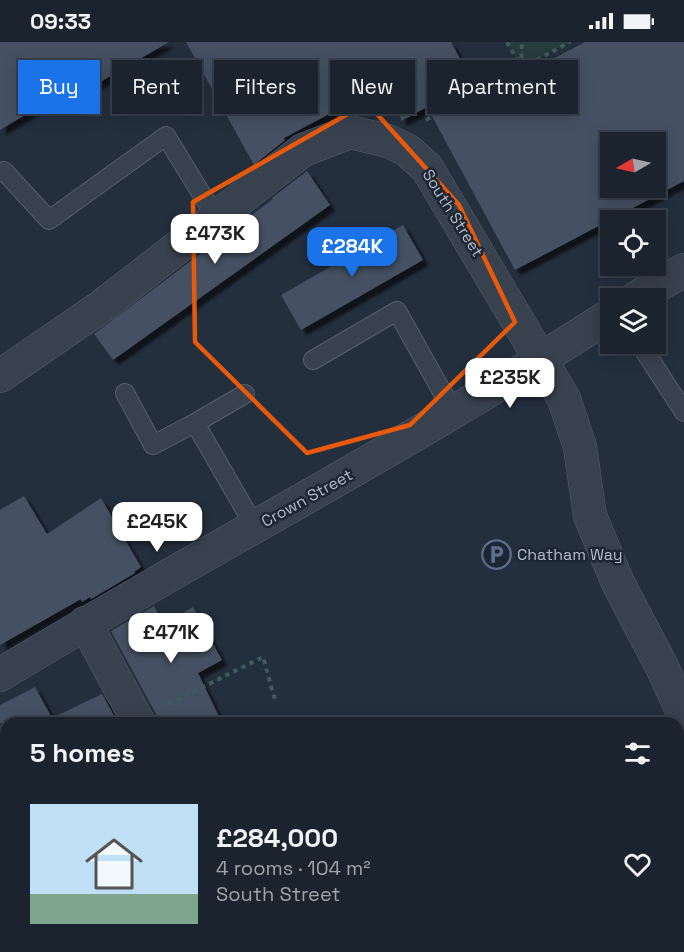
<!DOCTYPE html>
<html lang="en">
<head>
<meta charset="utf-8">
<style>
  :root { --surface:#1b232e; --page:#242b36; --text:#f1f3f6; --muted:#a0a4aa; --line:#39404a; --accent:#1a73e8 }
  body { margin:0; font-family:"Space Grotesk",sans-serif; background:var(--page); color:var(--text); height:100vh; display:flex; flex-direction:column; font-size:22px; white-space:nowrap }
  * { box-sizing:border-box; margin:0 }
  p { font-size:20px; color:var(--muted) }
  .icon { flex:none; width:33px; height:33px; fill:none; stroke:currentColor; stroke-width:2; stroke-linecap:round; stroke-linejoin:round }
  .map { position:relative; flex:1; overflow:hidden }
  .panel { position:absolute; left:0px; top:675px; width:684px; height:236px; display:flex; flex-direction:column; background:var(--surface); border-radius:18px 18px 0 0; box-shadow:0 3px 15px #0003,0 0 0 2px var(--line) }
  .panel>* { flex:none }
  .top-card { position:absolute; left:18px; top:18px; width:648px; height:54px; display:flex; gap:12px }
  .needle { width:39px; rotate:261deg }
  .fabs { position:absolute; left:600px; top:90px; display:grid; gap:12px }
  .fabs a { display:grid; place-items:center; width:66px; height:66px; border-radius:0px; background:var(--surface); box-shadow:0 3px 15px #0003,0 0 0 2px var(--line); font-size:30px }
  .price { position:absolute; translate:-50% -51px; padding:0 14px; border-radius:12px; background:#fff; color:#222; font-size:20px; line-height:39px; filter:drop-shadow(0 2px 3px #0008) }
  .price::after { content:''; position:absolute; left:50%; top:36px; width:18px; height:14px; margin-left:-9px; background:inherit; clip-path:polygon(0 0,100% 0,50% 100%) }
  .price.selected { background:var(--accent); color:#fff }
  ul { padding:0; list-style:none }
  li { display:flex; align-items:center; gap:18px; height:150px; padding:0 30px }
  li+li { border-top:2px solid var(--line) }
  li span { display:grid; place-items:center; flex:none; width:168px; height:120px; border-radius:0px; color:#555 }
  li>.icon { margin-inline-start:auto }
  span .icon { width:72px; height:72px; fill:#fffc; stroke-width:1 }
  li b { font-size:26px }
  h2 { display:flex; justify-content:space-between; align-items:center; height:72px; padding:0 30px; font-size:26px }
  .chip { padding:0 21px; border-radius:0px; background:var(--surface); box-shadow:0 3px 15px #0003,0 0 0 2px var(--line); font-size:21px; line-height:54px }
  .chip.selected { background:var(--accent); color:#fff }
  .status { display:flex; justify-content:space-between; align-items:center; height:42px; padding:0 30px; background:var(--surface); direction:ltr }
  .status svg { height:16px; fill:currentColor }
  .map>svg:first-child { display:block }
</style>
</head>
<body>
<div class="status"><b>09:33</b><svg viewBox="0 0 49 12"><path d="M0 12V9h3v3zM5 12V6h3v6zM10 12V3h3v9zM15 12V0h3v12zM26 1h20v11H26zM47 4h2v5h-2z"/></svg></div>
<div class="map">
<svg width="684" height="910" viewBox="0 0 684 910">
  <defs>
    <filter id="shadow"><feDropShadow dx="5.5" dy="5.5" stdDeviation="1.5" flood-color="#0009"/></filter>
  </defs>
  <rect width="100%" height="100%" fill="#242f3e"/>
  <!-- park -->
  <path fill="#263c3f" d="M507 0H570L521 25Z"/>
  <!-- building -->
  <path fill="#455162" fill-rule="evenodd" filter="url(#shadow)" d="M0 0H169L88 47 79 34 38 65 0 88Z
    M186 0H451L481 55 585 0H684V139L515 228 427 65 401 79 395 37 284 96 285 98 254 123ZM610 100H656V146H610Z
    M307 129 330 163 113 318 94 292 273 157 272 156Z
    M403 183 423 218 301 288 281 253Z
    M24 454 47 492 101 456 141 525 134 530 135 531 91 557 90 555 82 560 81 557 0 603V468Z
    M154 564 164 582 193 565 222 618 198 631 222 681H158L156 672 111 589Z
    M35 645 52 676 102 652 118 681H0V663Z"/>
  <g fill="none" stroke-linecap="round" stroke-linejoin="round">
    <defs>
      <path id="lane" d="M4 129 49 178 166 94 215 174
        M640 302 684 370
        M313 318 397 269 454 371
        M125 351 153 403 195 381
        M245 352 195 381 255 485"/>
      <path id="street" d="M636 256 684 228
        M0 334 102 264 303 108 350 90 388 99 407 108 427 126 564 357 580 405 590 474 618 541 661 623 684 673
        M85 581 139 681
        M0 633C202 510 412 402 610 273
        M248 904 250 910"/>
      <path id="primary" d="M0 848 6 858
        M32 904 36 910"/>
    </defs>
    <!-- lane casing -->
    <use href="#lane" stroke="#565f6c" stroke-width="20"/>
    <!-- street casing -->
    <use href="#street" stroke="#565f6c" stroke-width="34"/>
    <!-- primary casing -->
    <use href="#primary" stroke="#414a57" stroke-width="34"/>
    <!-- path -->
    <path stroke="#44595c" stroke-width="4" stroke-dasharray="4.5 4.5" stroke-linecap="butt" d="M507 0 521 25
      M521 25 522 0
      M426 78 570 0
      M169 662 263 615 275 658
      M0 792 6 802"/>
    <!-- lane -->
    <use href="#lane" stroke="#38414e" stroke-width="18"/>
    <!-- street -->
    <use href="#street" stroke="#38414e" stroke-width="33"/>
    <!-- primary -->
    <use href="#primary" stroke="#56606e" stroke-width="33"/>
  </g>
  <!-- marked area -->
  <path fill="none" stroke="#e8590c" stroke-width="4.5" stroke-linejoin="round" d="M367 61 459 163 515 280 410 383 307 411 195 300 193 160Z"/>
  <!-- icons -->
  <defs>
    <symbol id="parking-ring" viewBox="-11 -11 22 22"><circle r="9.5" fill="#1d2633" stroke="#5c6f8a" stroke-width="1.5"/><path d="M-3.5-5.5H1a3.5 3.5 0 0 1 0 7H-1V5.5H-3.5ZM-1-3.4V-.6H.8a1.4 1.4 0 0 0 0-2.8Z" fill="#5c6f8a"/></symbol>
  </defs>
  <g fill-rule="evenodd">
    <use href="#parking-ring" x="480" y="496" width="33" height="33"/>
  </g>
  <g text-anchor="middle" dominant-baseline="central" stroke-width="5" stroke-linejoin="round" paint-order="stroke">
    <!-- street labels -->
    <g font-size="16" fill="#b4bcc9" stroke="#1d2633">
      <text transform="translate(453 171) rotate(58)">South Street</text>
      <text transform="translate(307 456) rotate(-29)">Crown Street</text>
    </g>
    <!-- poi labels -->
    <g font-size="16" fill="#b4bcc9" stroke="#1d2633" text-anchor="start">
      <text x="517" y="512">Chatham Way</text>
    </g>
  </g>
</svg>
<div class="fabs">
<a><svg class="needle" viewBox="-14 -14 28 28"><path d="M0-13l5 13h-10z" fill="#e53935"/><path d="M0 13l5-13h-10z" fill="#a0a4aa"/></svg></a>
<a><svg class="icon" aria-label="locate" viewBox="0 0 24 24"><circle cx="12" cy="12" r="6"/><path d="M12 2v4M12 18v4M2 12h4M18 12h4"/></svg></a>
<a><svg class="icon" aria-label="layers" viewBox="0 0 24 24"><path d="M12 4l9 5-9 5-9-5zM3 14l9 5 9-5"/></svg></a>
</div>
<b class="price" style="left:215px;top:223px">£473K</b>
<b class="price selected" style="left:352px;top:236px">£284K</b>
<b class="price" style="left:510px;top:367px">£235K</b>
<b class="price" style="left:157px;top:511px">£245K</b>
<b class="price" style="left:171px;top:622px">£471K</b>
<div class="top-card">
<a class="chip selected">Buy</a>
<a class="chip">Rent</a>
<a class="chip">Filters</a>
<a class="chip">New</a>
<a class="chip">Apartment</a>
</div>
<section class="panel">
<h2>5 homes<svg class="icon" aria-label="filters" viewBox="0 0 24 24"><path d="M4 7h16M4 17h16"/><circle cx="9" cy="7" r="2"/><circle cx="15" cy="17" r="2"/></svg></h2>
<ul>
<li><span style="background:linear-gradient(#bfe0f5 75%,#7fa58c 0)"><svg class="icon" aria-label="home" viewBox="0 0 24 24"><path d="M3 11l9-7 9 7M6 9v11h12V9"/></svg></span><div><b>£284,000</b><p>4 rooms · 104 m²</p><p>South Street</p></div><svg class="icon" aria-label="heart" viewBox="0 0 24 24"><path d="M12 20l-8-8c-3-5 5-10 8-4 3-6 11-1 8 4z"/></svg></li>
</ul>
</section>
</div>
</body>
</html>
